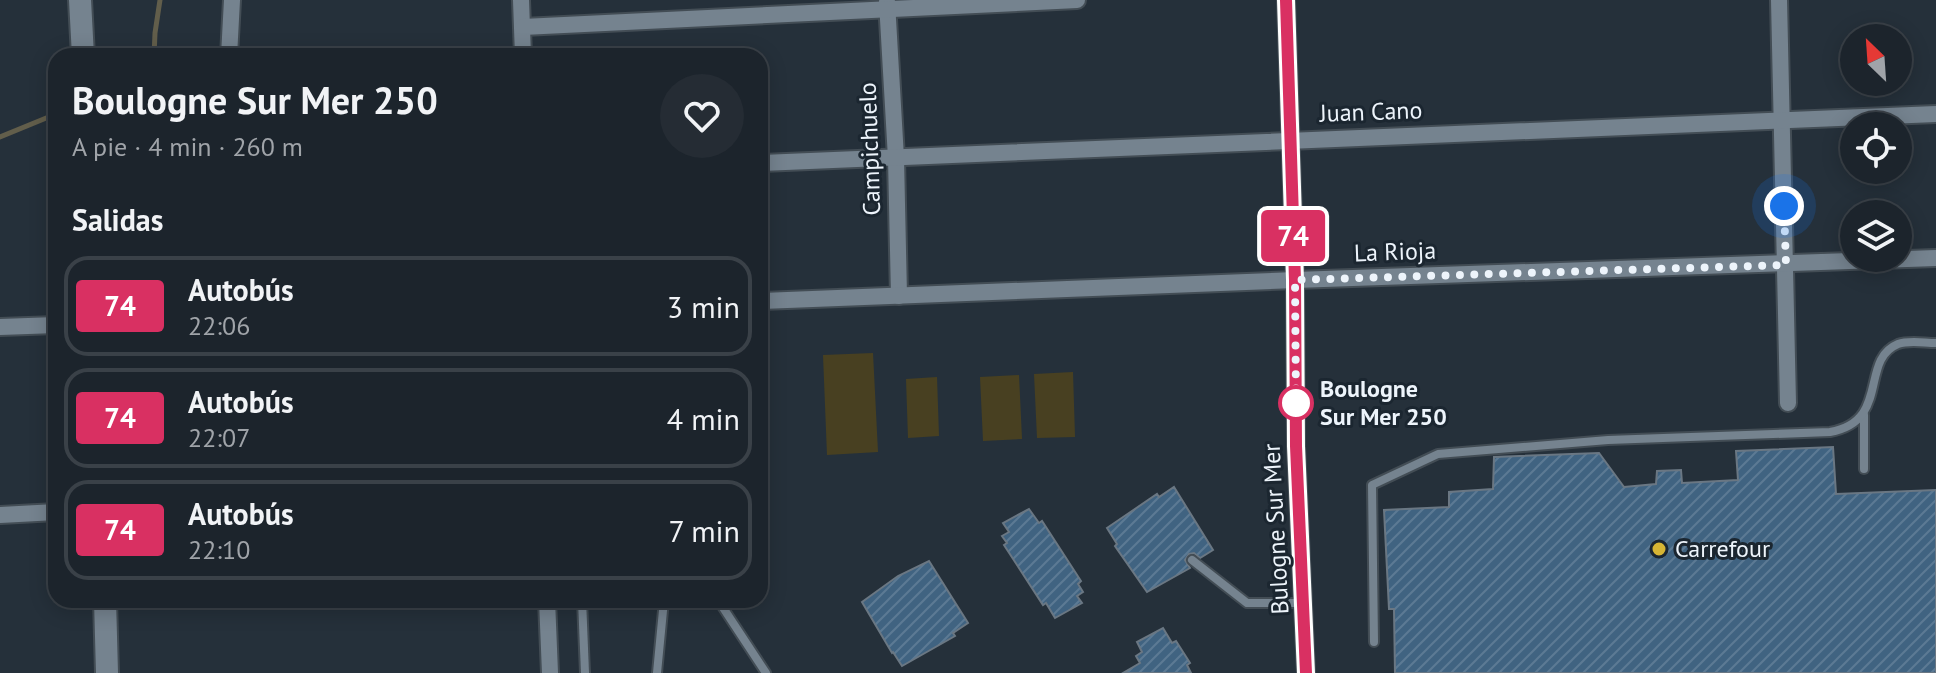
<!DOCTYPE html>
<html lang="es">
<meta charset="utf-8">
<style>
:root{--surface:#1c242c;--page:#252c34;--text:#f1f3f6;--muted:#a0a4a9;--line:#3a4148}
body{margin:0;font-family:"PT Sans",sans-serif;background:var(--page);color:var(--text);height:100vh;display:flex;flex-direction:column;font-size:30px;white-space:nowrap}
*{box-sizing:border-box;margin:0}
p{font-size:26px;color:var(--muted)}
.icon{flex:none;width:44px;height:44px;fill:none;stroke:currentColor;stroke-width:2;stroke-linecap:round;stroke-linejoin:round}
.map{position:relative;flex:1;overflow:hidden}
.panel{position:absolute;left:48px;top:48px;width:720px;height:560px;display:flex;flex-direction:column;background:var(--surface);border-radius:24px;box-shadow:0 4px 20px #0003,0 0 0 2px var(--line)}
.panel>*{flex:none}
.badge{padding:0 16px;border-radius:6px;font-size:28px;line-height:52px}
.needle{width:52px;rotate:335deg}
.buttons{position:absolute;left:1840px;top:24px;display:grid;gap:16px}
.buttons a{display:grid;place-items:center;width:72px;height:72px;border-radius:50%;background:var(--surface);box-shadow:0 4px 20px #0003,0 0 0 2px var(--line);font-size:40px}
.you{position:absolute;width:40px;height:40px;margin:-20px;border:6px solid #fff;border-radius:50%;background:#1a73e8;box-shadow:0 0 0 12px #1a73e833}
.map>.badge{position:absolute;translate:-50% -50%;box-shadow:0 0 0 4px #fff}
h2{padding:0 24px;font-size:30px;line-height:72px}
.round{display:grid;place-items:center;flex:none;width:84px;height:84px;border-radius:42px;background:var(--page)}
.summary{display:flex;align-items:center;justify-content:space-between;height:136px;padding:0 24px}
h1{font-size:38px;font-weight:700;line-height:60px}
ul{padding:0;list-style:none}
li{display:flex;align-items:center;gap:24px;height:100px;margin:0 16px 12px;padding:0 8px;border:4px solid var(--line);border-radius:24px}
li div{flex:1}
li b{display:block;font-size:30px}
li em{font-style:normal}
li .badge{min-width:88px;font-weight:700;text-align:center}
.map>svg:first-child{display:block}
.pitch{fill:#484021}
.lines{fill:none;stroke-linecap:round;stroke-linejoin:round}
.stream{stroke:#625e4b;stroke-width:5}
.building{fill:url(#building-hatch);stroke:#6a7783;stroke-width:2}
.service-casing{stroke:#434d55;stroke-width:12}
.minor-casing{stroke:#434d55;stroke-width:20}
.secondary-casing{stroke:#434d55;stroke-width:26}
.service{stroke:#75838f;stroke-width:8}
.minor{stroke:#75838f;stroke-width:16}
.secondary{stroke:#75838f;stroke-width:22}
.line-casing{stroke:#fff;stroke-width:18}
.line{stroke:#d93062;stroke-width:12}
.walk{stroke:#edf4fb;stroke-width:8;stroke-dasharray:0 14.4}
.stop-dot{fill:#fff;stroke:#d93062;stroke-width:4}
.poi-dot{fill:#d6b534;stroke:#1b2630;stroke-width:3}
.labels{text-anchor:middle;stroke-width:6;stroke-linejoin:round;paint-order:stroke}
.street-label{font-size:24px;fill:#edf4fb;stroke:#1b2630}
.stop-label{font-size:24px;font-weight:bold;fill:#edf4fb;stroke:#1b2630;text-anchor:start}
.poi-label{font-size:24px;fill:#edf4fb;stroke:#1b2630;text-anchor:start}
</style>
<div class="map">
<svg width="1936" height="673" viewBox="0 0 1936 673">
<defs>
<pattern id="building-hatch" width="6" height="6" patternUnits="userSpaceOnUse" patternTransform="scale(2)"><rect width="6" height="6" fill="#406381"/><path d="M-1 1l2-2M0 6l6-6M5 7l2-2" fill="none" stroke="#5c7a94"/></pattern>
</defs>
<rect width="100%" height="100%" fill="#25303a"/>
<!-- pitch -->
<g class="pitch">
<path d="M873 353 878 452 827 455 823 355Z"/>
<path d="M1073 372 1075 437 1037 438 1034 374Z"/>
<path d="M1019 375 1022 439 983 441 980 377Z"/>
<path d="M937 377 939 436 908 438 906 379Z"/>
</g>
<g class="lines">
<!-- stream -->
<g class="stream">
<path d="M154 56 155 33 160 0"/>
<path d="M0 137 56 114"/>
</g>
</g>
<!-- building -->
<g class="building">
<path d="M1833 447 1836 494 1936 490V673H1395L1394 609H1389L1384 510 1449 507V492L1493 489 1494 457 1599 453 1624 487 1656 484 1657 471 1681 470 1682 483 1738 480 1736 451Z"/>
<path d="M1174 487 1213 550 1200 558 1194 553 1189 554 1185 560 1190 568 1147 592 1115 546 1117 544 1107 528 1157 494 1159 497Z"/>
<path d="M1029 509 1039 523 1042 521 1081 581 1078 584 1083 592 1077 596 1082 603 1055 618 1046 603 1043 605 1004 545 1007 543 1002 536 1009 532 1003 523Z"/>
<path d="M929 561 968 623 953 633 955 636 902 666 893 652 892 653 862 602 898 576Z"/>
<path d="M1163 628 1172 643 1176 641 1190 663 1187 665 1191 673H1123L1140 663 1136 656 1142 652 1137 642Z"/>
</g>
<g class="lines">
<!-- service casing -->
<g class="service-casing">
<g id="service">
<path d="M1864 415V469"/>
<path d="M1192 560 1247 603H1303"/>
<path d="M582 600 585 673"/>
<path d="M718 600 766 673"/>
<path d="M1374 642 1372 485 1438 454 1608 440 1830 432C1891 421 1859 360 1898 344 1909 340 1924 343 1936 343"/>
<path d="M657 673 664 600"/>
</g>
</g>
<!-- minor casing -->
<g class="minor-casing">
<g id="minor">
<path d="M521 0 523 56"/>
<path d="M1286 0 1295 280 1296 446 1306 673"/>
<path d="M1779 0 1788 403"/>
<path d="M887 2 896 158 899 296"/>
<path d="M523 27 1077 0"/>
<path d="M229 56 232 0"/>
<path d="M760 163 1936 114"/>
<path d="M760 301 1295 280 1936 258"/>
<path d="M0 327 56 325"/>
<path d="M0 515 56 512"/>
<path d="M547 600 550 673"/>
</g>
</g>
<!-- secondary casing -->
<g class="secondary-casing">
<g id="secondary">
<path d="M80 0 83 56"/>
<path d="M105 600 107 673"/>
</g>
</g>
<!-- service -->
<use href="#service" class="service"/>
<!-- minor -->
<use href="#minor" class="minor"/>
<!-- secondary -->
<use href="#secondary" class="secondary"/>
</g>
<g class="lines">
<!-- line casing -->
<g class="line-casing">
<path id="line" d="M1286 0 1295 280 1296 446 1306 673"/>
</g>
<!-- line -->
<use href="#line" class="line"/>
<!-- walk -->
<path class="walk" d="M1296 403 1295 280 1786 265 1784 206"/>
</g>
<!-- markers -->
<circle class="stop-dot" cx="1296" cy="403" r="16"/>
<circle class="poi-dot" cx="1659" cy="549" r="8"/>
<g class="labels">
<!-- street labels -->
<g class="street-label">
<text transform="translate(1371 112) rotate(-2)" y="8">Juan Cano</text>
<text transform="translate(870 149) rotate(-92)" y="8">Campichuelo</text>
<text transform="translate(1395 252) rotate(-2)" y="8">La Rioja</text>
<text transform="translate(1276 529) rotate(-93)" y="8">Bulogne Sur Mer</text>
</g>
<!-- stop labels -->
<g class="stop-label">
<text x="1320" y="397">Boulogne<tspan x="1320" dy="28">Sur Mer 250</tspan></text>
</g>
<!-- poi labels -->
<g class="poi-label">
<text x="1675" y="557">Carrefour</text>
</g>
</g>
</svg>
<div class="buttons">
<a><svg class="needle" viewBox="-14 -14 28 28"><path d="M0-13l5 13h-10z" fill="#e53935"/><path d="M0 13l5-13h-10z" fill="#a0a4a9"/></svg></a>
<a><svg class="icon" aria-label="locate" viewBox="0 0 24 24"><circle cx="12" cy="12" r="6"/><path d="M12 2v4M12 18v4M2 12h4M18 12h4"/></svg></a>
<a><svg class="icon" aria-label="layers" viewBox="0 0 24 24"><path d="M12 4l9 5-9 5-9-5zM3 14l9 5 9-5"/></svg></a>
</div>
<div class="you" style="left:1784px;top:206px"></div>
<b class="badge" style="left:1293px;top:236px;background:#d93062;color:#fff">74</b>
<section class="panel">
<div class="summary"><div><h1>Boulogne Sur Mer 250</h1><p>A pie · 4 min · 260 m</p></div><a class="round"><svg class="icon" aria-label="heart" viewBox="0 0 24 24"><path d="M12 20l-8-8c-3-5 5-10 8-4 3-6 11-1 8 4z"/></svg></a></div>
<h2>Salidas</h2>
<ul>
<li><span class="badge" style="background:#d93062;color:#fff">74</span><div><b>Autobús</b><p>22:06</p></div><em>3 min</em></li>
<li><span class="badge" style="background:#d93062;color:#fff">74</span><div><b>Autobús</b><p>22:07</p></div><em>4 min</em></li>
<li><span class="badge" style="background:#d93062;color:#fff">74</span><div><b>Autobús</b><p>22:10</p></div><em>7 min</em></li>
</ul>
</section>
</div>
